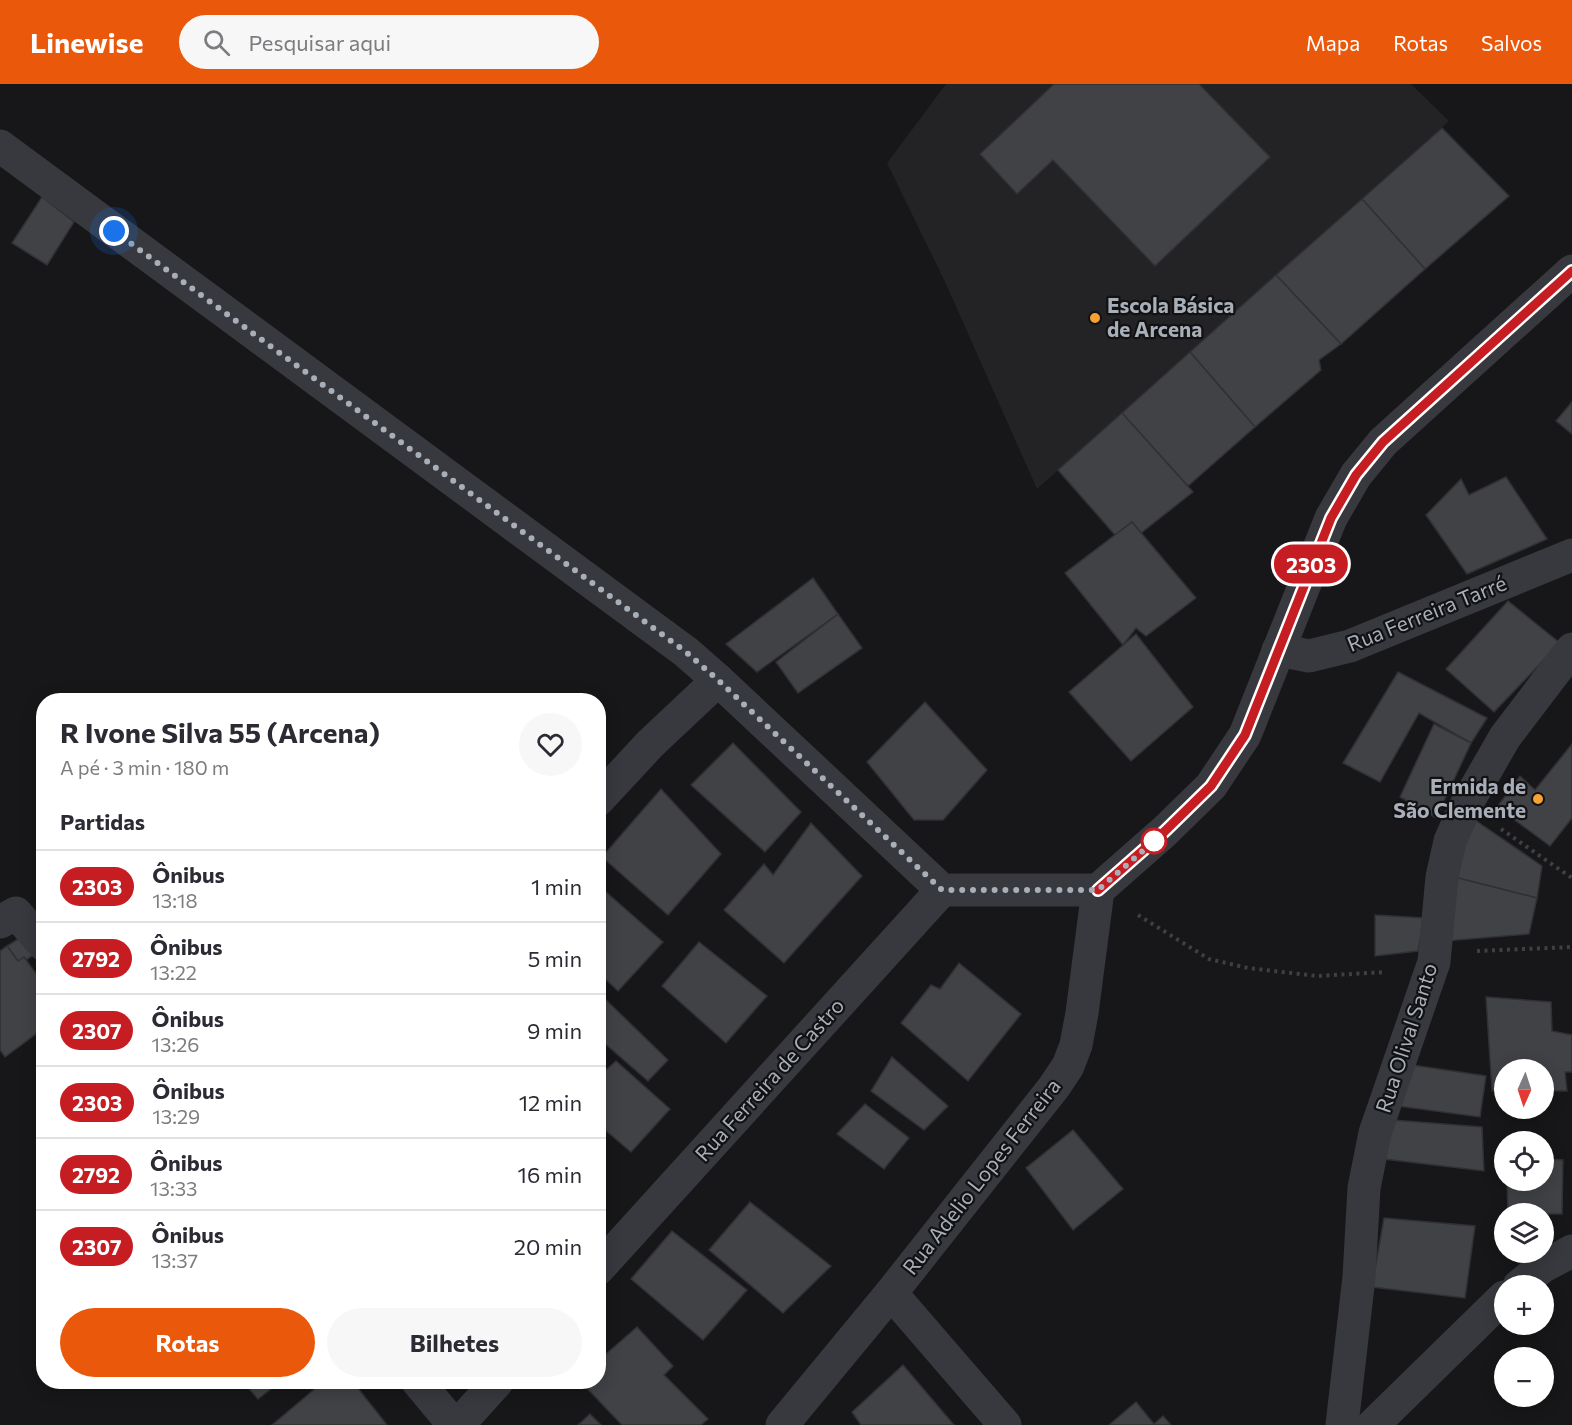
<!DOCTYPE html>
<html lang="pt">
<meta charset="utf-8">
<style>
:root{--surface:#fff;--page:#f7f7f7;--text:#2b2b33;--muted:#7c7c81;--line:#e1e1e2;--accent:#ea580c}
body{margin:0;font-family:Commissioner,sans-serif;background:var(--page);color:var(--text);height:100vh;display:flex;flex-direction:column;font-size:22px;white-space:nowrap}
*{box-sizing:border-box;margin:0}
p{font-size:20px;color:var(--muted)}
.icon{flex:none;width:33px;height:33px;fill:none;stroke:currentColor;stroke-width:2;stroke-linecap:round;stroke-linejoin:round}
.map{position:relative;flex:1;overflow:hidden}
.panel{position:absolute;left:36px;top:609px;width:570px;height:696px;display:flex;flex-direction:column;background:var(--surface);border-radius:24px;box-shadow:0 3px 15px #0003}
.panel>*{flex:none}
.badge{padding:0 12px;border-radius:20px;font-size:21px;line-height:39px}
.needle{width:39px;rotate:183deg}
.controls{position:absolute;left:1494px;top:975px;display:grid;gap:12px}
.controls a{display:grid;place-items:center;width:60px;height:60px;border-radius:50%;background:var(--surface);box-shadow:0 3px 15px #0003;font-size:30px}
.you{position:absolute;width:30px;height:30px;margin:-15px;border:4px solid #fff;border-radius:50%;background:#1a73e8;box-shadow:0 0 0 9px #1a73e833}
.map>.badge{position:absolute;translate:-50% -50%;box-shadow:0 0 0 3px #fff}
h2{padding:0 24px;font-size:22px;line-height:54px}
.round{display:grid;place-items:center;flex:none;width:63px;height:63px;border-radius:32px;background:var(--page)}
.overview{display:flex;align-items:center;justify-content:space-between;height:102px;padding:0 24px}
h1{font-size:28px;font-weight:700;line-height:45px}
.action{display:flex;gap:12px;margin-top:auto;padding:12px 24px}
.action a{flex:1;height:69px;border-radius:36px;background:var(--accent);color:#fff;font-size:24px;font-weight:700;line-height:69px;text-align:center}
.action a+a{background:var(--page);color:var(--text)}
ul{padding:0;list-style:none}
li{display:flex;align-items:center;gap:18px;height:72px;padding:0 24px;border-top:2px solid var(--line)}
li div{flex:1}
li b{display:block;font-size:22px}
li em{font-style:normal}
li .badge{min-width:66px;font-weight:700;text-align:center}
header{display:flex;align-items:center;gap:36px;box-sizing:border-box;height:84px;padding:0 30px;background:var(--accent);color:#fff}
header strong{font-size:28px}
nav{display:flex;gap:33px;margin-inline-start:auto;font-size:21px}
.search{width:420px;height:54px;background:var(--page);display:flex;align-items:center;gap:15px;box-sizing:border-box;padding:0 21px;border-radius:33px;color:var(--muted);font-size:22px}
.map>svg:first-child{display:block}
.built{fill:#232326}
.building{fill:#414246;stroke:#313135;stroke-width:1.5}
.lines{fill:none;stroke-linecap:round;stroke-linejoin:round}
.path{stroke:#3d4045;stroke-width:4;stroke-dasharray:3 4.5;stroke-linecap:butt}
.street{stroke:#37393e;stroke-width:33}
.line-casing{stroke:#fff;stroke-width:14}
.line{stroke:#c61d23;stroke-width:9}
.walk{stroke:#a8afb9;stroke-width:6;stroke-dasharray:0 10.8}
.poi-dot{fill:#f5a232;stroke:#121214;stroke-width:2}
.stop-dot{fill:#fff;stroke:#c61d23;stroke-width:3}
.labels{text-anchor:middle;stroke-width:4.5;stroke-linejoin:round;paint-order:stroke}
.poi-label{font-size:21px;font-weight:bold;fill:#a8afb9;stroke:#121214;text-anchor:start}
.street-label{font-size:21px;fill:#a8afb9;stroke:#121214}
</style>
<header>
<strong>Linewise</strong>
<div class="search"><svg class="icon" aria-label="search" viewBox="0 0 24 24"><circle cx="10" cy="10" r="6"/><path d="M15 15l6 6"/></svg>Pesquisar aqui</div>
<nav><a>Mapa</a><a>Rotas</a><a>Salvos</a></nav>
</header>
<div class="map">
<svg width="1572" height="1341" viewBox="0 0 1572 1341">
<rect width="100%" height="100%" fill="#171719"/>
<!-- built -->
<path class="built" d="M946 0H1411L1449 37 1037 405 946 200 887 79Z"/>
<!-- building -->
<g class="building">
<path d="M1054 0H1199L1270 73 1155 182 1053 76 1017 110 980 70Z"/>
<path d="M1442 44 1509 112 1425 185 1362 115Z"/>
<path d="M42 113 74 138 47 181 12 159Z"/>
<path d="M1362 115 1425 185 1341 260 1276 191Z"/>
<path d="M1276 191 1341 260 1319 276 1321 286 1255 343 1190 268Z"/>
<path d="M1190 268 1255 343 1188 402 1122 329Z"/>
<path d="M1572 318V350L1556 337Z"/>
<path d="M1122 329 1193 408 1141 449 1132 438 1115 451 1058 386Z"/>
<path d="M1506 393 1547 455 1467 490 1426 431 1461 395 1469 411Z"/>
<path d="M1132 438 1196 514 1146 552 1136 544 1123 561 1065 489Z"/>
<path d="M813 494 838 530 757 588 726 560Z"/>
<path d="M1508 517 1560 559 1494 628 1446 585Z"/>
<path d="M838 530 862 564 798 609 776 578Z"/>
<path d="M1136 550 1193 623 1131 677 1069 608Z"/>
<path d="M1398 588 1487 634 1471 659 1419 629 1380 698 1343 679Z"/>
<path d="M925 618 987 686 943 736H914L867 678Z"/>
<path d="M1434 640 1471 659 1436 734 1400 713Z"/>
<path d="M733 659 801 728 765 768 691 701Z"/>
<path d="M1572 660V734L1550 762 1497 723 1520 692 1535 706Z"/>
<path d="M661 705 721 770 668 831 602 773Z"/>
<path d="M1472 734 1542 782 1537 814 1454 793Z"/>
<path d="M811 739 862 792 784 879 724 826 764 780 773 791Z"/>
<path d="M1454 793 1537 814 1529 850 1445 857Z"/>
<path d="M598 801 663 858 618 907 598 888Z"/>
<path d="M1375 831 1424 834 1418 867 1375 872Z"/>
<path d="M28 849 39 867 26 876 24 873 18 877 7 862Z"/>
<path d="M699 858 767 912 726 959 662 902Z"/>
<path d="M7 862 18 877 24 873 44 900V944L5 973 0 966V867Z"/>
<path d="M959 879 1021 930 968 997 901 939 931 901 940 905Z"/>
<path d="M603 913 668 976 648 997 603 958 598 962V917Z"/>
<path d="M1486 913 1551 918 1552 947 1572 951V988H1565L1567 1007H1544V986H1504V1007H1492Z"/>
<path d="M892 973 948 1022 924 1046 871 1007Z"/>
<path d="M616 977 670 1025 631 1068 598 1040V993Z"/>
<path d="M1412 981 1486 992 1480 1033 1397 1022Z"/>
<path d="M865 1020 909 1054 884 1085 837 1050Z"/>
<path d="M1393 1036 1482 1043 1484 1087 1384 1075Z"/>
<path d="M1073 1046 1123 1105 1073 1146 1026 1084Z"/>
<path d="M1544 1075 1563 1076 1562 1130H1508L1507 1096H1544Z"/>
<path d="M750 1118 831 1182 783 1229 709 1166Z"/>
<path d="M1384 1134 1475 1142 1465 1214 1372 1203Z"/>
<path d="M672 1147 747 1206 703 1256 631 1195Z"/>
<path d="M637 1243 673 1282 664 1291 708 1335 701 1341H622L581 1298H598V1277Z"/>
<path d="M903 1281 954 1341H861L852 1328Z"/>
<path d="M243 1298H280L258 1315Z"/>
<path d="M323 1298H353L387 1341H272Z"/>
<path d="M1136 1318 1154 1340 1163 1332 1171 1341H1109Z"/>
<path d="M590 1330 601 1341H578Z"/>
</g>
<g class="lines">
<!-- path -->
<g class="path">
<path d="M1501 745 1572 794"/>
<path d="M1138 831 1209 875 1248 884 1317 892 1386 888"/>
<path d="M1477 867 1572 863"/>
</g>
<!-- street -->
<g class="street">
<path d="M0 62 686 568 718 596 942 806H1098"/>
<path d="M1278 566 1309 572 1350 562 1572 471"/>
<path d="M598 716 650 660 718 596"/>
<path d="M1098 806 1165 747 1211 702 1245 651 1331 434 1356 391 1383 358 1572 187"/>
<path d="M0 838 16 829 44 861"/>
<path d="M598 1185 942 806"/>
<path d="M1519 1202 1542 1183 1572 1167"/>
<path d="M891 1209 1005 1341"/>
<path d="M418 1298 454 1341"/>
<path d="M458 1341 497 1298"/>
<path d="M782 1341 891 1209 1054 1003 1068 982 1076 961 1082 929 1098 806"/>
<path d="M1342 1341 1359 1193 1364 1104 1375 1049 1434 878 1442 793 1450 757 1466 721 1505 653 1572 565"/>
<path d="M1373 1341 1504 1213"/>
</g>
</g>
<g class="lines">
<!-- line casing -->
<g class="line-casing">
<path id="line" d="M1098 806 1165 747 1211 702 1245 651 1331 434 1356 391 1383 358 1572 187"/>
</g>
<!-- line -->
<use href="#line" class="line"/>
<!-- walk -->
<path class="walk" d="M114 147 686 568 718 596 942 806H1098L1154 757"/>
</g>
<!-- markers -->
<g class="poi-dot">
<circle cx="1095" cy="234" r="6"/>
<circle cx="1538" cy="715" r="6"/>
</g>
<circle class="stop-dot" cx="1154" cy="757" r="12"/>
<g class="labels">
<!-- poi labels -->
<g class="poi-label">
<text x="1107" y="229">Escola Básica<tspan x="1107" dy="24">de Arcena</tspan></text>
<text x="1526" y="710" text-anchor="end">Ermida de<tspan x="1526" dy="24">São Clemente</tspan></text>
</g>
<!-- street labels -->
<g class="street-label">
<text transform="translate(1427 530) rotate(-22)" y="7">Rua Ferreira Tarré</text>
<text transform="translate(1407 954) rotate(-72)" y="7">Rua Olival Santo</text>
<text transform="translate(770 996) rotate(-48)" y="7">Rua Ferreira de Castro</text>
<text transform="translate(982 1093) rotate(-52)" y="7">Rua Adelio Lopes Ferreira</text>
</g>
</g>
</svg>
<div class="controls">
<a><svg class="needle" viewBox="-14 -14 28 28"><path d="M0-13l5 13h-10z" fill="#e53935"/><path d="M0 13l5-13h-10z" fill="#7c7c81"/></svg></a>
<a><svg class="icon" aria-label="locate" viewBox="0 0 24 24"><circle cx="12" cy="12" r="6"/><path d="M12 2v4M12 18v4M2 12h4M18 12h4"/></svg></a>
<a><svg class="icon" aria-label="layers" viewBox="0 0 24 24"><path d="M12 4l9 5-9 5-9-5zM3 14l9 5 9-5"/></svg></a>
<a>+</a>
<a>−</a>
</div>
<div class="you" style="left:114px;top:147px"></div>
<b class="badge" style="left:1311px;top:480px;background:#c61d23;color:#fff">2303</b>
<section class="panel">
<div class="overview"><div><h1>R Ivone Silva 55 (Arcena)</h1><p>A pé · 3 min · 180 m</p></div><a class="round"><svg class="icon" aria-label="heart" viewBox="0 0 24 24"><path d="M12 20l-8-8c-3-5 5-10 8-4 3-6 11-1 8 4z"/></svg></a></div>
<h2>Partidas</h2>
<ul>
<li><span class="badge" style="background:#c61d23;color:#fff">2303</span><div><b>Ônibus</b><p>13:18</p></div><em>1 min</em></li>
<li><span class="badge" style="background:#c61d23;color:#fff">2792</span><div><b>Ônibus</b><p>13:22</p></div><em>5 min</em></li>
<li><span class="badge" style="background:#c61d23;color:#fff">2307</span><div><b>Ônibus</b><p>13:26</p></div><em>9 min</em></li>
<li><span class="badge" style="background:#c61d23;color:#fff">2303</span><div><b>Ônibus</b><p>13:29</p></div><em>12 min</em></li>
<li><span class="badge" style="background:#c61d23;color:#fff">2792</span><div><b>Ônibus</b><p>13:33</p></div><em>16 min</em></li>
<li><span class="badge" style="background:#c61d23;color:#fff">2307</span><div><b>Ônibus</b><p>13:37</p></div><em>20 min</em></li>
</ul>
<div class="action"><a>Rotas</a><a>Bilhetes</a></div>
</section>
</div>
